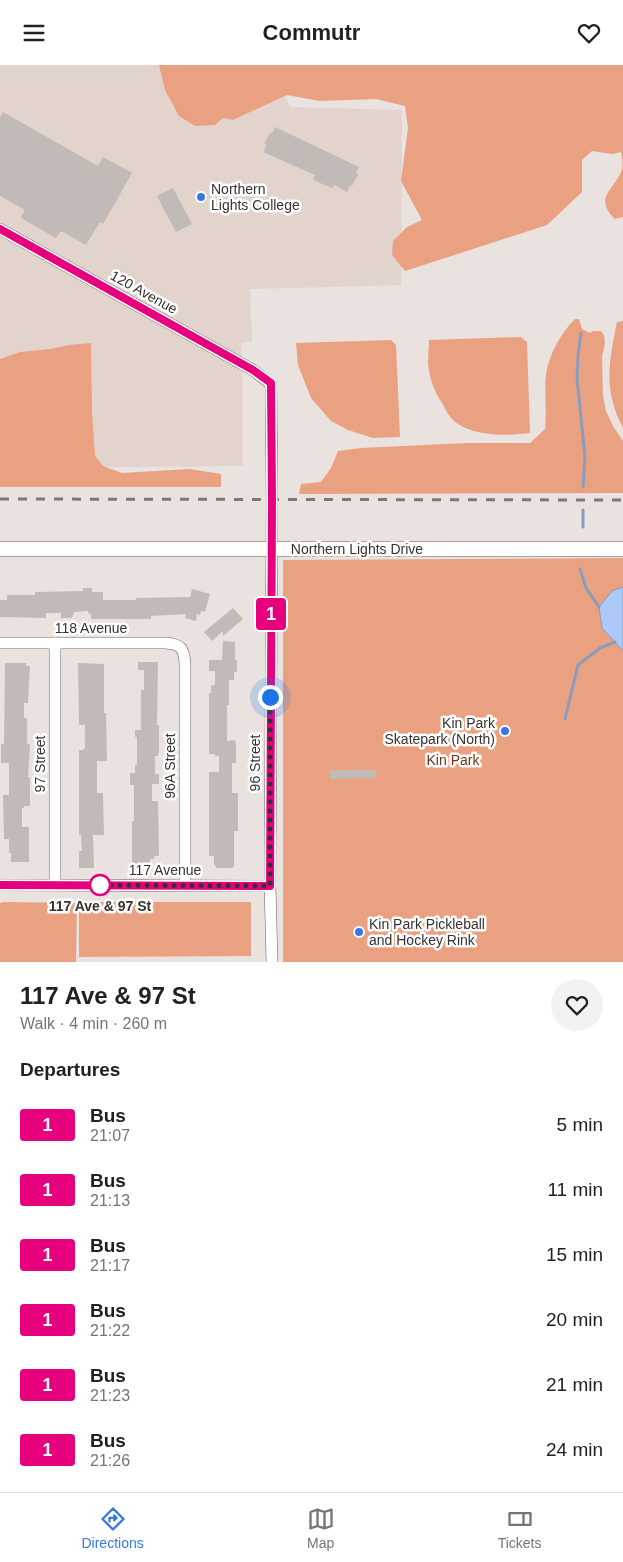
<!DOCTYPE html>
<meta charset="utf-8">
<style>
:root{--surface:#fff;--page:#f2f2f2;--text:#202124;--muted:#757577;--line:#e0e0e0;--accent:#3877e6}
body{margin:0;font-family:Arial,sans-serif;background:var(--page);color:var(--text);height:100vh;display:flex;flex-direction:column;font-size:19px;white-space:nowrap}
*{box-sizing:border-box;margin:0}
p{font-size:16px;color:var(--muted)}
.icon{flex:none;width:28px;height:28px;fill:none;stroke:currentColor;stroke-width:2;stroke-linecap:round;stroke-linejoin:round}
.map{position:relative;height:897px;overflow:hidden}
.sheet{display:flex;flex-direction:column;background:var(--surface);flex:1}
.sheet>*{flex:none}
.badge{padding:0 10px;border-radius:4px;font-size:18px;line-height:32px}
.you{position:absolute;width:25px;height:25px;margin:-12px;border:4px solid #fff;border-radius:50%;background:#1a73e8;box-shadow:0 0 0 8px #1a73e833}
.map>.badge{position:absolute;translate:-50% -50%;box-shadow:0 0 0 2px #fff}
h2{padding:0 20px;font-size:19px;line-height:45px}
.round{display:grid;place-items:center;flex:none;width:52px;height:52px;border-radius:26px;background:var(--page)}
.headline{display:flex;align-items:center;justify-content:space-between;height:85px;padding:0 20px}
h1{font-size:24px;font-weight:700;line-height:38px}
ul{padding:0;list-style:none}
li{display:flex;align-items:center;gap:15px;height:65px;padding:0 20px}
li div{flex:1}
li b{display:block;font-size:19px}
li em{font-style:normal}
li .badge{min-width:55px;font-weight:700;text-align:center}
header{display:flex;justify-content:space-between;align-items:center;height:65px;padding:0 20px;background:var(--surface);font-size:22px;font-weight:700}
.tabs{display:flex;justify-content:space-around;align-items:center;height:70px;border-top:1px solid var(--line);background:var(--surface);font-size:14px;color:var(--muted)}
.tabs a{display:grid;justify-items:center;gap:2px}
.tabs .current{color:var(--accent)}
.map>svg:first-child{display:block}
.built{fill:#e2d3cd}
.green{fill:#eaa182}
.water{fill:#adc9f8;stroke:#899cbc}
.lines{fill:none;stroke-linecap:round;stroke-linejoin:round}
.stream{stroke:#899cbc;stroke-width:3}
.building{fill:#c1bab7}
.minor-casing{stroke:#645e5b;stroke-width:12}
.major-casing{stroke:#645e5b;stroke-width:15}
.minor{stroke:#fff;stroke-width:11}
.major{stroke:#fff;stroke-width:14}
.rail{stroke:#7c7775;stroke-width:3;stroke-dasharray:9 9;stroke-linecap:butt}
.line-casing{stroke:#fff;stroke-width:11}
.line{stroke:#e6007e;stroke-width:8}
.walk{stroke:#353231;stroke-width:5;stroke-dasharray:0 9}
.poi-dot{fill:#3877e6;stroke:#fff;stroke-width:2}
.stop-dot{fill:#fff;stroke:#e6007e;stroke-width:2.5}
.labels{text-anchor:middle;stroke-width:5;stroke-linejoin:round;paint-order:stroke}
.poi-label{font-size:14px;fill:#353231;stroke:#fff;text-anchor:start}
.street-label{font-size:14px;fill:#353231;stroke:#fff}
.park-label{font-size:14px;fill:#6b3217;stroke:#fff}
.stop-label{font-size:14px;font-weight:bold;fill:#353231;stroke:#fff}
</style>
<header><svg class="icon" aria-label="menu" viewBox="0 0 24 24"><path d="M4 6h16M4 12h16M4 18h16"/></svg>Commutr<svg class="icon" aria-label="heart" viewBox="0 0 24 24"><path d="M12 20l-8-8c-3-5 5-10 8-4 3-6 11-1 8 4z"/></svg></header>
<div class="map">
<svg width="623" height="897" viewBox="0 0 623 897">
<rect width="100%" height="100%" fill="#e9e2df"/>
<!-- built -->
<path class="built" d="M0 0H269L290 42 402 45 401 220 250 224 252 276 241 278 243 319V401L0 403Z"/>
<!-- green -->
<g class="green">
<path d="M159 0H623V152L615 154C592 132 616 124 622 104 623 99 622 92 621 87L612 89 592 86 582 95V127L547 160 405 206 392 190 393 176 407 162 422 155 401 116 408 63 405 41 376 34 320 36 287 30 233 55 223 53 215 60 195 61 179 51 165 25Z"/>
<path d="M575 254H579L582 264 590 268 593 266H601L604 270 605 279 602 291 603 331 606 346 613 361 623 376V428L299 429 301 419 321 417 331 403 338 386 361 383 466 378H530L545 364C547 346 544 327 546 309 549 289 561 268 575 254Z"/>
<path d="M623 256V363C603 324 609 297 617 257Z"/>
<path d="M521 272 527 277 530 368C508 371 470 372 452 354 448 350 445 343 442 338 434 326 429 312 428 298 428 290 429 282 429 275Z"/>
<path d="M391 275 396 280 400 372 373 373 348 365 331 356 311 333 298 300 296 278Z"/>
<path d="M91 278 92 347 95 391 103 401 122 408 189 404 221 409V422H0V294L20 287 50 284 69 280Z"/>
<path d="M623 493V897H283V495Z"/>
<path d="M4 837 77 838 76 897H0V838Z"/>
<path d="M79 837H251V891L79 892Z"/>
</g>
<!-- water -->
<path class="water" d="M623 522V585L621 584 602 563 599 542 612 526Z"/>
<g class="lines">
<!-- stream -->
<g class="stream">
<path d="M581 268 578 291 577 313 585 392 583 422"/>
<path d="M583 462V445"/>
<path d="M580 504 586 523 599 542"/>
<path d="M565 654 578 600 600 583 615 577"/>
</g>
</g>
<!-- building -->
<g class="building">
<path d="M3 47 98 101 103 92 132 108 103 159 100 157 86 180 61 166 56 173 21 153 25 145 0 131V52Z"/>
<path d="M275 62 359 102 356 108 358 109 352 121 350 120 347 127 334 120 332 123 313 115 315 110 263 87 267 80 264 79 270 68 272 69Z"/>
<path d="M173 123 192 159 176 167 157 131Z"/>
<path d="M83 523H92V527H103V535H136V533L190 532 192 524 210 529 205 547 201 546 200 550 197 549 196 556 185 553 186 549 151 551V554H91V549H89L88 546 74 547 72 553H61V548H46V553L0 552V535H7V530H35V527L83 526Z"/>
<path d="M233 543 243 554 223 571V566L212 576 204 567Z"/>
<path d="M223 576 235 577V595H237V607H234V615H229V640H227V676L235 675 236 679V698H232V728H238V766H234V802L230 803H217L214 799V791H209V707H219V691H215V689H209V628H211V621L215 620V606H209V595H222Z"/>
<path d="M138 597H158L157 660H159V688H158V691H155V709H159V719H152V736H158L159 791H154V794H150V801H132V756H134V720H130V708H135V700H137V672H135V665H141V625H144V605H138Z"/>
<path d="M5 598H26V601H30L28 638H24V653H27V679H30L28 712H30V741H24V743H22V762H29V797H11V788H9V774H4L3 730H9V698H1V679H4Z"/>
<path d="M78 598 104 599V648H106L107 696H97V728H103L104 770H93L94 803H79V786H82L81 770H79V685H83L85 682V660H79Z"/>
<path d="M330 705H376V713L330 714Z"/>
</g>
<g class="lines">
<!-- minor casing -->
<g class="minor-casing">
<g id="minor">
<path d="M0 164 253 305 271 319 272 435 270 821 272 897"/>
<path d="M0 578H165C181 579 184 583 185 599V820"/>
<path d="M55 578V820"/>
<path d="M0 820 270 821"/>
</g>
</g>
<!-- major casing -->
<g class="major-casing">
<path id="major" d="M0 484H623"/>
</g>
<!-- minor -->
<use href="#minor" class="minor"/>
<!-- major -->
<use href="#major" class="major"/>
<!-- rail -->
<path class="rail" d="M0 434 623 435"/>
</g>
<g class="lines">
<!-- line casing -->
<g class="line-casing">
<path id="line" d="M0 164 253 305 271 318 272 435 270 821 0 820"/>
</g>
<!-- line -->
<use href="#line" class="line"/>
<!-- walk -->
<path class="walk" d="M100 820H92L270 821V632"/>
</g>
<!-- markers -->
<g class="poi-dot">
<circle cx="201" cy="132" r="5"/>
<circle cx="505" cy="666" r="5"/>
<circle cx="359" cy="867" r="5"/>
</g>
<circle class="stop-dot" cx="100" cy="820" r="10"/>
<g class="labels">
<!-- poi labels -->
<g class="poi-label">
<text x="211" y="129">Northern<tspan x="211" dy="16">Lights College</tspan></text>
<text x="495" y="663" text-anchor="end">Kin Park<tspan x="495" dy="16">Skatepark (North)</tspan></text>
<text x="369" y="864">Kin Park Pickleball<tspan x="369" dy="16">and Hockey Rink</tspan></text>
</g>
<!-- street labels -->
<g class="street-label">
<text transform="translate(144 227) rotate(29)" y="5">120 Avenue</text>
<text x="357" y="489">Northern Lights Drive</text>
<text x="91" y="568">118 Avenue</text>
<text transform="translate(255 698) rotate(-90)" y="5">96 Street</text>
<text transform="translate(40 699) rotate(-90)" y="5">97 Street</text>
<text transform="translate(170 701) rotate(-90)" y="5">96A Street</text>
<text x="165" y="810">117 Avenue</text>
</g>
<!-- park labels -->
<g class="park-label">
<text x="453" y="700">Kin Park</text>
</g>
<!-- stop labels -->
<g class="stop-label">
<text x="100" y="846">117 Ave &amp; 97 St</text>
</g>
</g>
</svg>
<div class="you" style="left:270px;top:632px"></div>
<b class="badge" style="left:271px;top:549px;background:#e6007e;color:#fff">1</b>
</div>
<section class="sheet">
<div class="headline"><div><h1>117 Ave &amp; 97 St</h1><p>Walk · 4 min · 260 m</p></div><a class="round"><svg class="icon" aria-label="heart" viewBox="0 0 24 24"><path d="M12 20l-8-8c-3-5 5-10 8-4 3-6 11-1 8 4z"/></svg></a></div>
<h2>Departures</h2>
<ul>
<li><span class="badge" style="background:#e6007e;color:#fff">1</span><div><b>Bus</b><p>21:07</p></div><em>5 min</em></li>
<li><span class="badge" style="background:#e6007e;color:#fff">1</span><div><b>Bus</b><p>21:13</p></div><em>11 min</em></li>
<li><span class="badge" style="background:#e6007e;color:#fff">1</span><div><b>Bus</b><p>21:17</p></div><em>15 min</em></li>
<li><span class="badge" style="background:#e6007e;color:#fff">1</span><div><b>Bus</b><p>21:22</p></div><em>20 min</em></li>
<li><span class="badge" style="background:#e6007e;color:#fff">1</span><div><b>Bus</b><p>21:23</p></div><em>21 min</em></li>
<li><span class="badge" style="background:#e6007e;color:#fff">1</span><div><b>Bus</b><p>21:26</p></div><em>24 min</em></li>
</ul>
</section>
<nav class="tabs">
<a class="current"><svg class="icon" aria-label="directions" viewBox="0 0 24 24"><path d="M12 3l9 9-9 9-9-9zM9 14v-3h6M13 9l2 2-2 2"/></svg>Directions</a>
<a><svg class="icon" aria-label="map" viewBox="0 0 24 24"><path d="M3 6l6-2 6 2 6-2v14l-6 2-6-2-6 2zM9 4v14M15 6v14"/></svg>Map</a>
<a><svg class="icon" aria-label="tickets" viewBox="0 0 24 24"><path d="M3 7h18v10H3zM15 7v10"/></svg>Tickets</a>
</nav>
